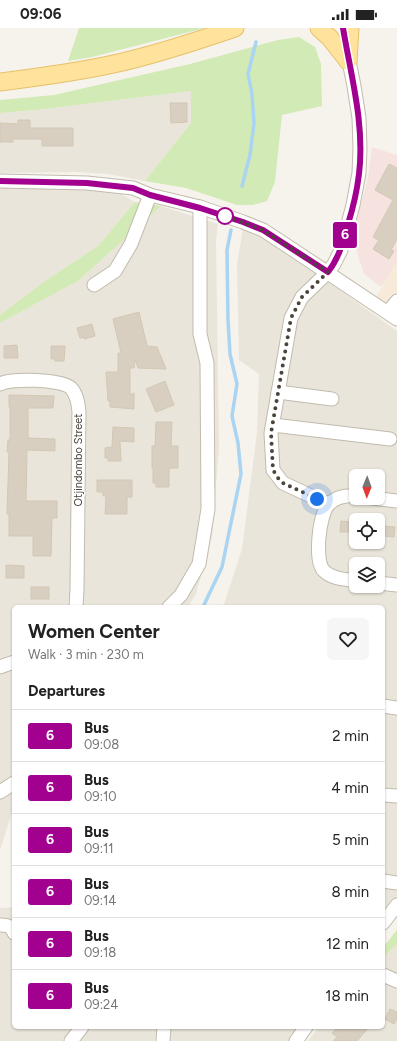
<!DOCTYPE html>
<meta charset="utf-8">
<style>
:root{--surface:#fff;--page:#f6f6f6;--text:#222;--muted:#767676;--line:#e0e0e0}
body{margin:0;font-family:Figtree,sans-serif;background:var(--page);color:var(--text);height:100vh;display:flex;flex-direction:column;font-size:15px;white-space:nowrap}
*{box-sizing:border-box;margin:0}
p{font-size:13px;color:var(--muted)}
.icon{flex:none;width:22px;height:22px;fill:none;stroke:currentColor;stroke-width:2;stroke-linecap:round;stroke-linejoin:round}
.map{position:relative;flex:1;overflow:hidden}
.panel{position:absolute;left:12px;top:577px;width:373px;height:424px;display:flex;flex-direction:column;background:var(--surface);border-radius:6px;box-shadow:0 1px 3px #0004}
.panel>*{flex:none}
.badge{padding:0 8px;border-radius:3px;font-size:14px;line-height:26px}
.needle{width:26px;rotate:181deg}
.controls{position:absolute;left:349px;top:441px;display:grid;gap:8px}
.controls a{display:grid;place-items:center;width:36px;height:36px;border-radius:6px;background:var(--surface);box-shadow:0 1px 3px #0004;font-size:20px}
.you{position:absolute;width:20px;height:20px;margin:-10px;border:3px solid #fff;border-radius:50%;background:#1a73e8;box-shadow:0 0 0 6px #1a73e833}
.map>.badge{position:absolute;translate:-50% -50%;box-shadow:0 0 0 2px #fff}
h2{padding:0 16px;font-size:15px;line-height:36px}
.round{display:grid;place-items:center;flex:none;width:42px;height:42px;border-radius:6px;background:var(--page)}
.head{display:flex;align-items:center;justify-content:space-between;height:68px;padding:0 16px}
h1{font-size:19px;font-weight:700;line-height:30px}
ul{padding:0;list-style:none}
li{display:flex;align-items:center;gap:12px;height:52px;padding:0 16px;border-top:1px solid var(--line)}
li div{flex:1}
li b{display:block;font-size:15px}
li em{font-style:normal}
li .badge{min-width:44px;font-weight:700;text-align:center}
.status{display:flex;justify-content:space-between;align-items:center;height:28px;padding:0 20px;background:var(--surface);direction:ltr}
.status svg{height:11px;fill:currentColor}
.map>svg:first-child{display:block}
.residential{fill:#eae5da;fill-rule:evenodd}
.commercial{fill:#f7ead8}
.medical{fill:#f6e3e0}
.green{fill:#d2eab5}
.lines{fill:none;stroke-linecap:round;stroke-linejoin:round}
.stream{stroke:#a9d4f2;stroke-width:3.5}
.building{fill:#d8cfc1;stroke:#d3c7b4}
.minor-casing{stroke:#c2bbae;stroke-width:15}
.major-casing{stroke:#e6c16a;stroke-width:19}
.minor{stroke:#fff;stroke-width:13}
.major{stroke:#ffe39c;stroke-width:17}
.line-casing{stroke:#fff;stroke-width:9}
.line{stroke:#a2008e;stroke-width:6}
.walk{stroke:#4b4439;stroke-width:4;stroke-dasharray:0 7.2}
.stop-dot{fill:#fff;stroke:#a2008e;stroke-width:2}
.labels{text-anchor:middle;stroke-width:3;stroke-linejoin:round;paint-order:stroke}
.street-label{font-size:11px;fill:#4b4439;stroke:#fff}
</style>
<div class="status"><b>09:06</b><svg viewBox="0 0 49 12"><path d="M0 12V9h3v3zM5 12V6h3v6zM10 12V3h3v9zM15 12V0h3v12zM26 1h20v11H26zM47 4h2v5h-2z"/></svg></div>
<div class="map">
<svg width="397" height="1013" viewBox="0 0 397 1013">
<rect width="100%" height="100%" fill="#f6f3ec"/>
<!-- residential -->
<g class="residential">
<path d="M191 63V95L145 153 108 146 76 144 0 145V85L36 82Z"/>
<path d="M0 160 78 161 121 166 135 174 98 218 45 253 0 287Z"/>
<path d="M161 178 218 196 216 212 219 419 212 508 196 566 188 579H14V778L0 822V295L78 253Z"/>
<path d="M243 201 275 216 397 303V874L383 893V579H223L242 521 257 405 259 346 239 332 237 236ZM356 448H378V470H356ZM356 492H378V514H356ZM356 536H378V558H356Z"/>
<path d="M14 879V999H306L296 1013H0V880Z"/>
<path d="M397 916V1013H308L319 999H383V930Z"/>
</g>
<!-- commercial -->
<path class="commercial" d="M397 234V291L373 274Z"/>
<!-- medical -->
<path class="medical" d="M372 119 397 127V234L381 259 364 246 352 209 368 150Z"/>
<!-- green -->
<g class="green">
<path d="M79 0H205L92 29 68 33Z"/>
<path d="M299 9 315 19 321 36 322 78 282 87 275 154 267 173 253 177H237L186 160 145 153 191 95V63L36 82 0 85V72L54 67 190 36 278 12Z"/>
<path d="M135 174 161 178 78 253 0 295V287L45 253 98 218Z"/>
<path d="M397 902V916L384 929V918Z"/>
</g>
<g class="lines">
<!-- stream -->
<g class="stream">
<path d="M242 158 250 127 254 95 252 66 248 46 256 14"/>
<path d="M203 579 222 539 241 446 238 415 232 388 237 356 230 326 228 292 227 222 231 202"/>
</g>
</g>
<!-- building -->
<g class="building">
<path d="M170 75H187V94L171 95Z"/>
<path d="M18 92H30V100H73V118H42V111H13V114H0V95L18 96Z"/>
<path d="M389 136 397 140V211L391 222 394 223 389 231 373 221 379 212 373 209 393 172 375 162Z"/>
<path d="M139 284 147 318 157 319 166 341 138 340 135 331 134 340H130V367L134 365V381L110 379V373H108L106 344H118V325H121L113 291Z"/>
<path d="M92 296 95 308 84 311V309L80 310 77 300Z"/>
<path d="M17 317 18 330H4V318Z"/>
<path d="M51 318H65L64 333H55V331H51Z"/>
<path d="M165 353 174 377 156 384 146 361Z"/>
<path d="M9 367 54 368 53 380H28V410L55 411V423L27 422 26 473H57V490H52L51 528H33V508H9V486H7L9 424H7L8 412H10V379H9Z"/>
<path d="M156 394H172L171 418H178V440H169V459H156V455H153V440H152V418H155Z"/>
<path d="M113 399 134 400V414L120 413 121 433H108V430H105V420L112 419Z"/>
<path d="M97 452H132V469H127V486H105L106 468H103V464H97Z"/>
<path d="M341 493 352 494 351 504H340Z"/>
<path d="M384 498 395 499 394 509 384 508Z"/>
<path d="M6 537 24 538V550H6Z"/>
<rect x="31" y="559" width="18" height="12"/>
<path d="M390 981 397 984V991L394 996 385 991Z"/>
<path d="M338 999H369L357 1013H333L337 1009 332 1005Z"/>
</g>
<g class="lines">
<!-- minor casing -->
<g class="minor-casing">
<g id="minor">
<path d="M0 153 87 155 133 160 150 167 200 179 243 194 263 202 292 221 397 291"/>
<path d="M94 257 115 243 131 216 150 167"/>
<path d="M388 284 397 273"/>
<path d="M0 356C11 350 61 351 71 360 77 367 78 375 79 384L77 561 76 579"/>
<path d="M278 364 332 371"/>
<path d="M273 397 390 411"/>
<path d="M356 468C346 467 335 469 328 477 319 488 314 533 324 543 332 551 345 551 356 553"/>
<path d="M372 470 397 473"/>
<path d="M328 476 283 455 273 442 271 405 291 290 302 269 328 244 334 236 341 222 353 177 359 145 360 120 359 90 354 58 347 23"/>
<path d="M378 555 397 557"/>
<path d="M169 579 181 567 199 536 208 481 207 335 200 306V179"/>
<path d="M0 639 14 634"/>
<path d="M383 678 397 680"/>
<path d="M0 764 14 755"/>
<path d="M383 767 397 768"/>
<path d="M383 853 397 855"/>
<path d="M383 895 397 877"/>
<path d="M0 897C8 897 11 898 14 905"/>
<path d="M383 947 397 953"/>
<path d="M71 1013 82 999"/>
<path d="M163 1013 164 999"/>
<path d="M296 1013 306 999"/>
</g>
</g>
<!-- major casing -->
<g class="major-casing">
<g id="major">
<path d="M319 0 330 10 348 33"/>
<path d="M348 33 350 0"/>
<path d="M0 54C40 49 79 44 118 35 158 26 197 13 235 0"/>
</g>
</g>
<!-- minor -->
<use href="#minor" class="minor"/>
<!-- major -->
<use href="#major" class="major"/>
</g>
<g class="lines">
<!-- line casing -->
<g class="line-casing">
<path id="line" d="M0 153 87 155 133 160 150 167 200 180 243 194 263 202 328 244C339 230 343 214 348 196 353 180 357 163 359 146 365 97 351 48 343 0"/>
</g>
<!-- line -->
<use href="#line" class="line"/>
<!-- walk -->
<path class="walk" d="M225 188 223 187 263 202 328 244 302 269 291 290 271 405 273 442 278 450 283 455 317 471"/>
</g>
<!-- markers -->
<circle class="stop-dot" cx="225" cy="188" r="8"/>
<g class="labels">
<!-- street labels -->
<g class="street-label">
<text transform="translate(78 432) rotate(-90)" y="4">Otjindombo Street</text>
</g>
</g>
</svg>
<div class="controls">
<a><svg class="needle" viewBox="-14 -14 28 28"><path d="M0-13l5 13h-10z" fill="#e53935"/><path d="M0 13l5-13h-10z" fill="#767676"/></svg></a>
<a><svg class="icon" aria-label="locate" viewBox="0 0 24 24"><circle cx="12" cy="12" r="6"/><path d="M12 2v4M12 18v4M2 12h4M18 12h4"/></svg></a>
<a><svg class="icon" aria-label="layers" viewBox="0 0 24 24"><path d="M12 4l9 5-9 5-9-5zM3 14l9 5 9-5"/></svg></a>
</div>
<div class="you" style="left:317px;top:471px"></div>
<b class="badge" style="left:345px;top:207px;background:#a2008e;color:#fff">6</b>
<section class="panel">
<div class="head"><div><h1>Women Center</h1><p>Walk · 3 min · 230 m</p></div><a class="round"><svg class="icon" aria-label="heart" viewBox="0 0 24 24"><path d="M12 20l-8-8c-3-5 5-10 8-4 3-6 11-1 8 4z"/></svg></a></div>
<h2>Departures</h2>
<ul>
<li><span class="badge" style="background:#a2008e;color:#fff">6</span><div><b>Bus</b><p>09:08</p></div><em>2 min</em></li>
<li><span class="badge" style="background:#a2008e;color:#fff">6</span><div><b>Bus</b><p>09:10</p></div><em>4 min</em></li>
<li><span class="badge" style="background:#a2008e;color:#fff">6</span><div><b>Bus</b><p>09:11</p></div><em>5 min</em></li>
<li><span class="badge" style="background:#a2008e;color:#fff">6</span><div><b>Bus</b><p>09:14</p></div><em>8 min</em></li>
<li><span class="badge" style="background:#a2008e;color:#fff">6</span><div><b>Bus</b><p>09:18</p></div><em>12 min</em></li>
<li><span class="badge" style="background:#a2008e;color:#fff">6</span><div><b>Bus</b><p>09:24</p></div><em>18 min</em></li>
</ul>
</section>
</div>
